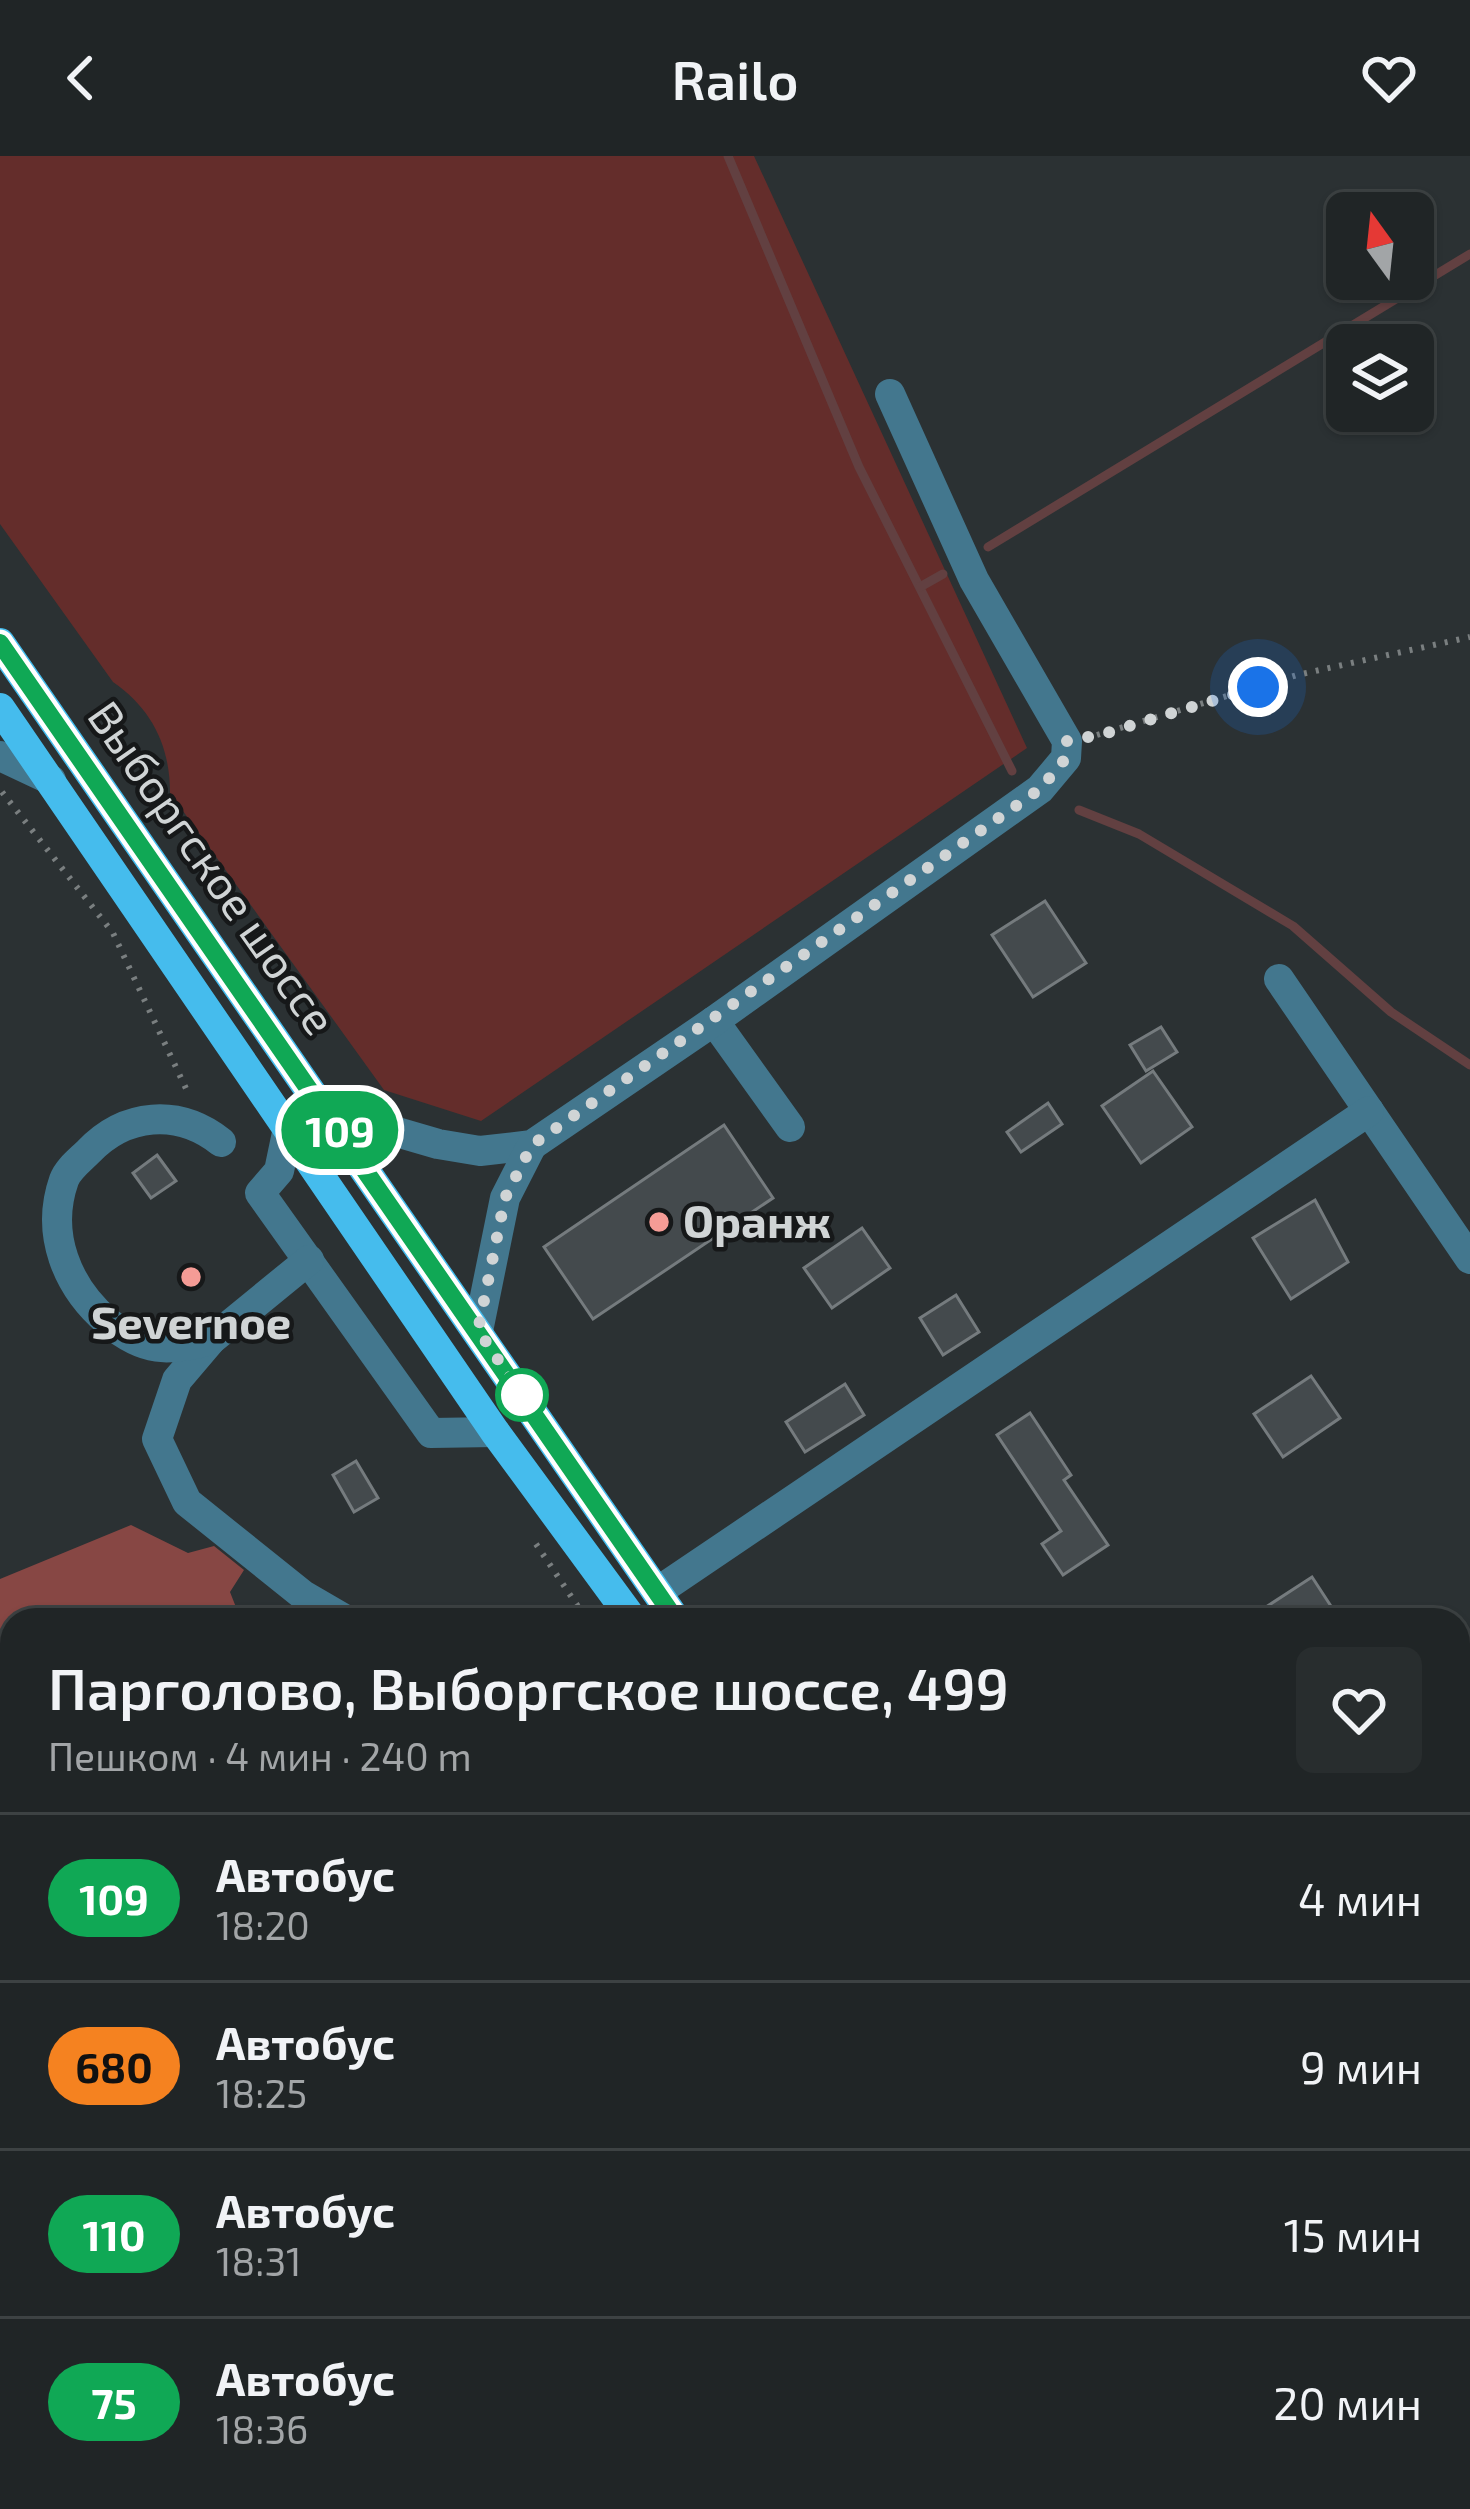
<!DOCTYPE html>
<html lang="ru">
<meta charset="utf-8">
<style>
:root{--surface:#202526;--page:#282d2e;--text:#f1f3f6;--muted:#a2a5a7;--line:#3d4243}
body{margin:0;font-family:"Exo 2",sans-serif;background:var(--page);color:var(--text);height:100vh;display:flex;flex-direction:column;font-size:45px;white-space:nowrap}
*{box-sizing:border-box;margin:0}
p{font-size:39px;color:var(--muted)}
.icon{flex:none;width:66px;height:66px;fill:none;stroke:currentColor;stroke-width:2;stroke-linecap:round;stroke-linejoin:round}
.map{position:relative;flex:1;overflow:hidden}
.details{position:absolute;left:0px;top:1452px;width:1470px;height:903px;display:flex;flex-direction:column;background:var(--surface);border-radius:36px 36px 0 0;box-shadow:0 3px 9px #0004,0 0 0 3px var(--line)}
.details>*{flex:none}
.badge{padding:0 24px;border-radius:39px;font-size:42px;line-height:78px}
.needle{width:78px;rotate:345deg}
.buttons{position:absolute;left:1326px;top:36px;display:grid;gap:24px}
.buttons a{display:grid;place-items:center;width:108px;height:108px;border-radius:18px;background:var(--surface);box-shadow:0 3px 9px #0004,0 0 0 3px var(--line);font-size:60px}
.you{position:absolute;width:60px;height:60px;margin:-30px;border:9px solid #fff;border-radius:50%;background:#1a73e8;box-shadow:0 0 0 18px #1a73e833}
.map>.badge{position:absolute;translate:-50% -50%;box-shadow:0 0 0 6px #fff}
.round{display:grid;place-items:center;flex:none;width:126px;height:126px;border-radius:18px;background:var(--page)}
.head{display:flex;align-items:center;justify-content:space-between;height:204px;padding:0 48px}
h1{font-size:57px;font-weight:600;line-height:90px}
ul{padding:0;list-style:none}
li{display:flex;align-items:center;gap:36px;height:168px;padding:0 48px;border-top:3px solid var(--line)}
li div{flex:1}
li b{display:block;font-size:45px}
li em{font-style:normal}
li .badge{min-width:132px;font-weight:700;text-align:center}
header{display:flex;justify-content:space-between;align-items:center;height:156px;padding:0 48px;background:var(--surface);font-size:54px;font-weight:600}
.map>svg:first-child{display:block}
.green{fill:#642d2b}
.forest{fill:#874744}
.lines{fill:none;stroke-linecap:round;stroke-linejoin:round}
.stream{stroke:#624041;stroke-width:9}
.building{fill:#444a4d;stroke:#757b7e;stroke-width:3}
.path{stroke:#7a7f80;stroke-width:6;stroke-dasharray:3 9;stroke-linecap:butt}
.minor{stroke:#43778e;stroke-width:30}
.major{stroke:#45bced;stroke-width:30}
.line-casing{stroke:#fff;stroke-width:27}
.line{stroke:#10a855;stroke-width:18}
.walk{stroke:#d0d4d5;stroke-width:12;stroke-dasharray:0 21.6}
.poi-dot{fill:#f59c96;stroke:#161819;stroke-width:4.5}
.stop-dot{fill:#fff;stroke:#10a855;stroke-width:6}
.labels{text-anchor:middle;stroke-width:9;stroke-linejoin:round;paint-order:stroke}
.street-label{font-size:45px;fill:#d0d4d5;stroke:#161819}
.poi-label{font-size:45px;font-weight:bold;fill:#d0d4d5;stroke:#161819;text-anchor:start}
</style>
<header><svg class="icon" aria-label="back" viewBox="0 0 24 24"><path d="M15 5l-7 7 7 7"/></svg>Railo<svg class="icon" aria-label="heart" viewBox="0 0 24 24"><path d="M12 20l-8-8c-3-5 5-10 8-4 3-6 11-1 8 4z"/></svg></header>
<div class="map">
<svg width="1470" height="2353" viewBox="0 0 1470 2353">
<rect width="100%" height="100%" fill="#2b3133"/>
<!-- green -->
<path class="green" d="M0 0H754L1027 592 481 965 384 934 170 637C170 590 152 553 113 526L0 368Z"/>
<!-- forest -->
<g class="forest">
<path d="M131 1369 188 1397 214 1390 244 1414 230 1436 241 1464H12V1486L0 1494V1423Z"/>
<path d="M0 1511 12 1548V1647L9 1652 0 1655Z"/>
<path d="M5 1698H12V1928L0 1914V1704Z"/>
<path d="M0 2261 12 2283V2343H406L410 2353H0Z"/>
</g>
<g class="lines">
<!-- stream -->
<g class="stream">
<path d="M728 0 859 311 1012 615"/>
<path d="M988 391 1470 98"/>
<path d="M920 431 943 418"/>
<path d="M1079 654 1139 678 1293 770 1391 856 1470 909"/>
</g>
</g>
<!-- building -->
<g class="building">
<path d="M1045 745 1086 807 1033 841 992 779Z"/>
<path d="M1161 871 1177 896 1146 915 1130 889Z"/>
<path d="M1153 915 1192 971 1141 1007 1102 950Z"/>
<path d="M1048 947 1062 968 1021 996 1007 976Z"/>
<path d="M724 969 773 1042 593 1163 544 1091Z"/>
<path d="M157 999 176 1025 151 1042 133 1017Z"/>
<path d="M1315 1044 1348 1106 1291 1143 1253 1082Z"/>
<path d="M862 1072 890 1112 832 1152 804 1112Z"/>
<path d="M956 1139 979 1176 943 1199 920 1162Z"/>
<path d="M1311 1220 1340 1262 1283 1301 1254 1258Z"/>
<path d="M845 1228 864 1259 805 1296 786 1266Z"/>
<path d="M1030 1257 1071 1319 1064 1324 1108 1389 1063 1419 1042 1388 1061 1375 997 1279Z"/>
<path d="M356 1305 378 1342 354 1356 333 1319Z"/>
<path d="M1312 1421 1340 1464H1246Z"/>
</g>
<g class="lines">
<!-- path -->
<g class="path">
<path d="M1097 579 1297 519 1470 481"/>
<path d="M2 636 113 777 189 939"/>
<path d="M536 1388 587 1464"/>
</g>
<!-- minor -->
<g class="minor">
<path d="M0 600 51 624"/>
<path d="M1279 823 1470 1103"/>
<path d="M714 865 790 971"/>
<path d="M328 956 438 988 480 995 532 989 714 865 1040 633 1066 602 1067 585 974 424 890 238"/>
<path d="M288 972 279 1015 260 1037 431 1277 495 1276"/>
<path d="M309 1104 211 1184 177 1224 157 1283 187 1346 303 1439 346 1464"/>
<path d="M478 1175 505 1042 532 989"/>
<path d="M211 1184C168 1196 144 1196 108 1166 67 1131 45 1078 64 1024 68 1013 80 1004 88 996 125 957 178 952 221 986"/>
<path d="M657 1436 1369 955"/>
<path d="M1458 1893 1470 1889"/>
<path d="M0 2001 12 2013"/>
<path d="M0 2120 12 2114"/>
<path d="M142 2343 150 2353"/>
</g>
<!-- major -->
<g class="major">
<path d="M0 487 676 1464"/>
<path d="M0 552 495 1276 633 1464"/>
<path d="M1260 2343 1267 2353"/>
<path d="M1302 2343 1309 2353"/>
</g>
</g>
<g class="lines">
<!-- line casing -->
<g class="line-casing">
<path id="line" d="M0 487 676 1464"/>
</g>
<!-- line -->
<use href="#line" class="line"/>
<!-- walk -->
<path class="walk" d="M522 1239 478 1174 505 1042 532 989 1040 633 1066 602 1067 585 1103 578 1258 531"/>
</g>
<!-- markers -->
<g class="poi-dot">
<circle cx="659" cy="1066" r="12"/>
<circle cx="191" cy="1121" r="12"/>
</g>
<circle class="stop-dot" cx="522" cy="1239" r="24"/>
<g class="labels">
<!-- street labels -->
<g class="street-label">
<text transform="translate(212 712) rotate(55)" y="16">Выборгское шоссе</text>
</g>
<!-- poi labels -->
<g class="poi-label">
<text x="683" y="1082">Оранж</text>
<text x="191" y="1183" text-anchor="middle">Severnoe</text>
</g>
</g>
</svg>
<div class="buttons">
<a><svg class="needle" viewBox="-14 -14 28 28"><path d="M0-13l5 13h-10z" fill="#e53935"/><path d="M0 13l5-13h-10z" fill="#a2a5a7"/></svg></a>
<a><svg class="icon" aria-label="layers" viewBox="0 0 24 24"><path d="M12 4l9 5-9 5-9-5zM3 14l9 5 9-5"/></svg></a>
</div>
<div class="you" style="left:1258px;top:531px"></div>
<b class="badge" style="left:340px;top:974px;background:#10a855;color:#fff">109</b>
<section class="details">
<div class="head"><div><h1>Парголово, Выборгское шоссе, 499</h1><p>Пешком · 4 мин · 240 m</p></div><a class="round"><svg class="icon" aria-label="heart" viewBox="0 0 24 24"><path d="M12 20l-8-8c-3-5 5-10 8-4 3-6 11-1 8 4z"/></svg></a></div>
<ul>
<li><span class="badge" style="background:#10a855;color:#fff">109</span><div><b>Автобус</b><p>18:20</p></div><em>4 мин</em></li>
<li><span class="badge" style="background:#f58220;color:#111">680</span><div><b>Автобус</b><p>18:25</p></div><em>9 мин</em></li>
<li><span class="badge" style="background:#10a855;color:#fff">110</span><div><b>Автобус</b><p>18:31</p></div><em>15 мин</em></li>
<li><span class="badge" style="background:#10a855;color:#fff">75</span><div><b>Автобус</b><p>18:36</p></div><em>20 мин</em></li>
</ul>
</section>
</div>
